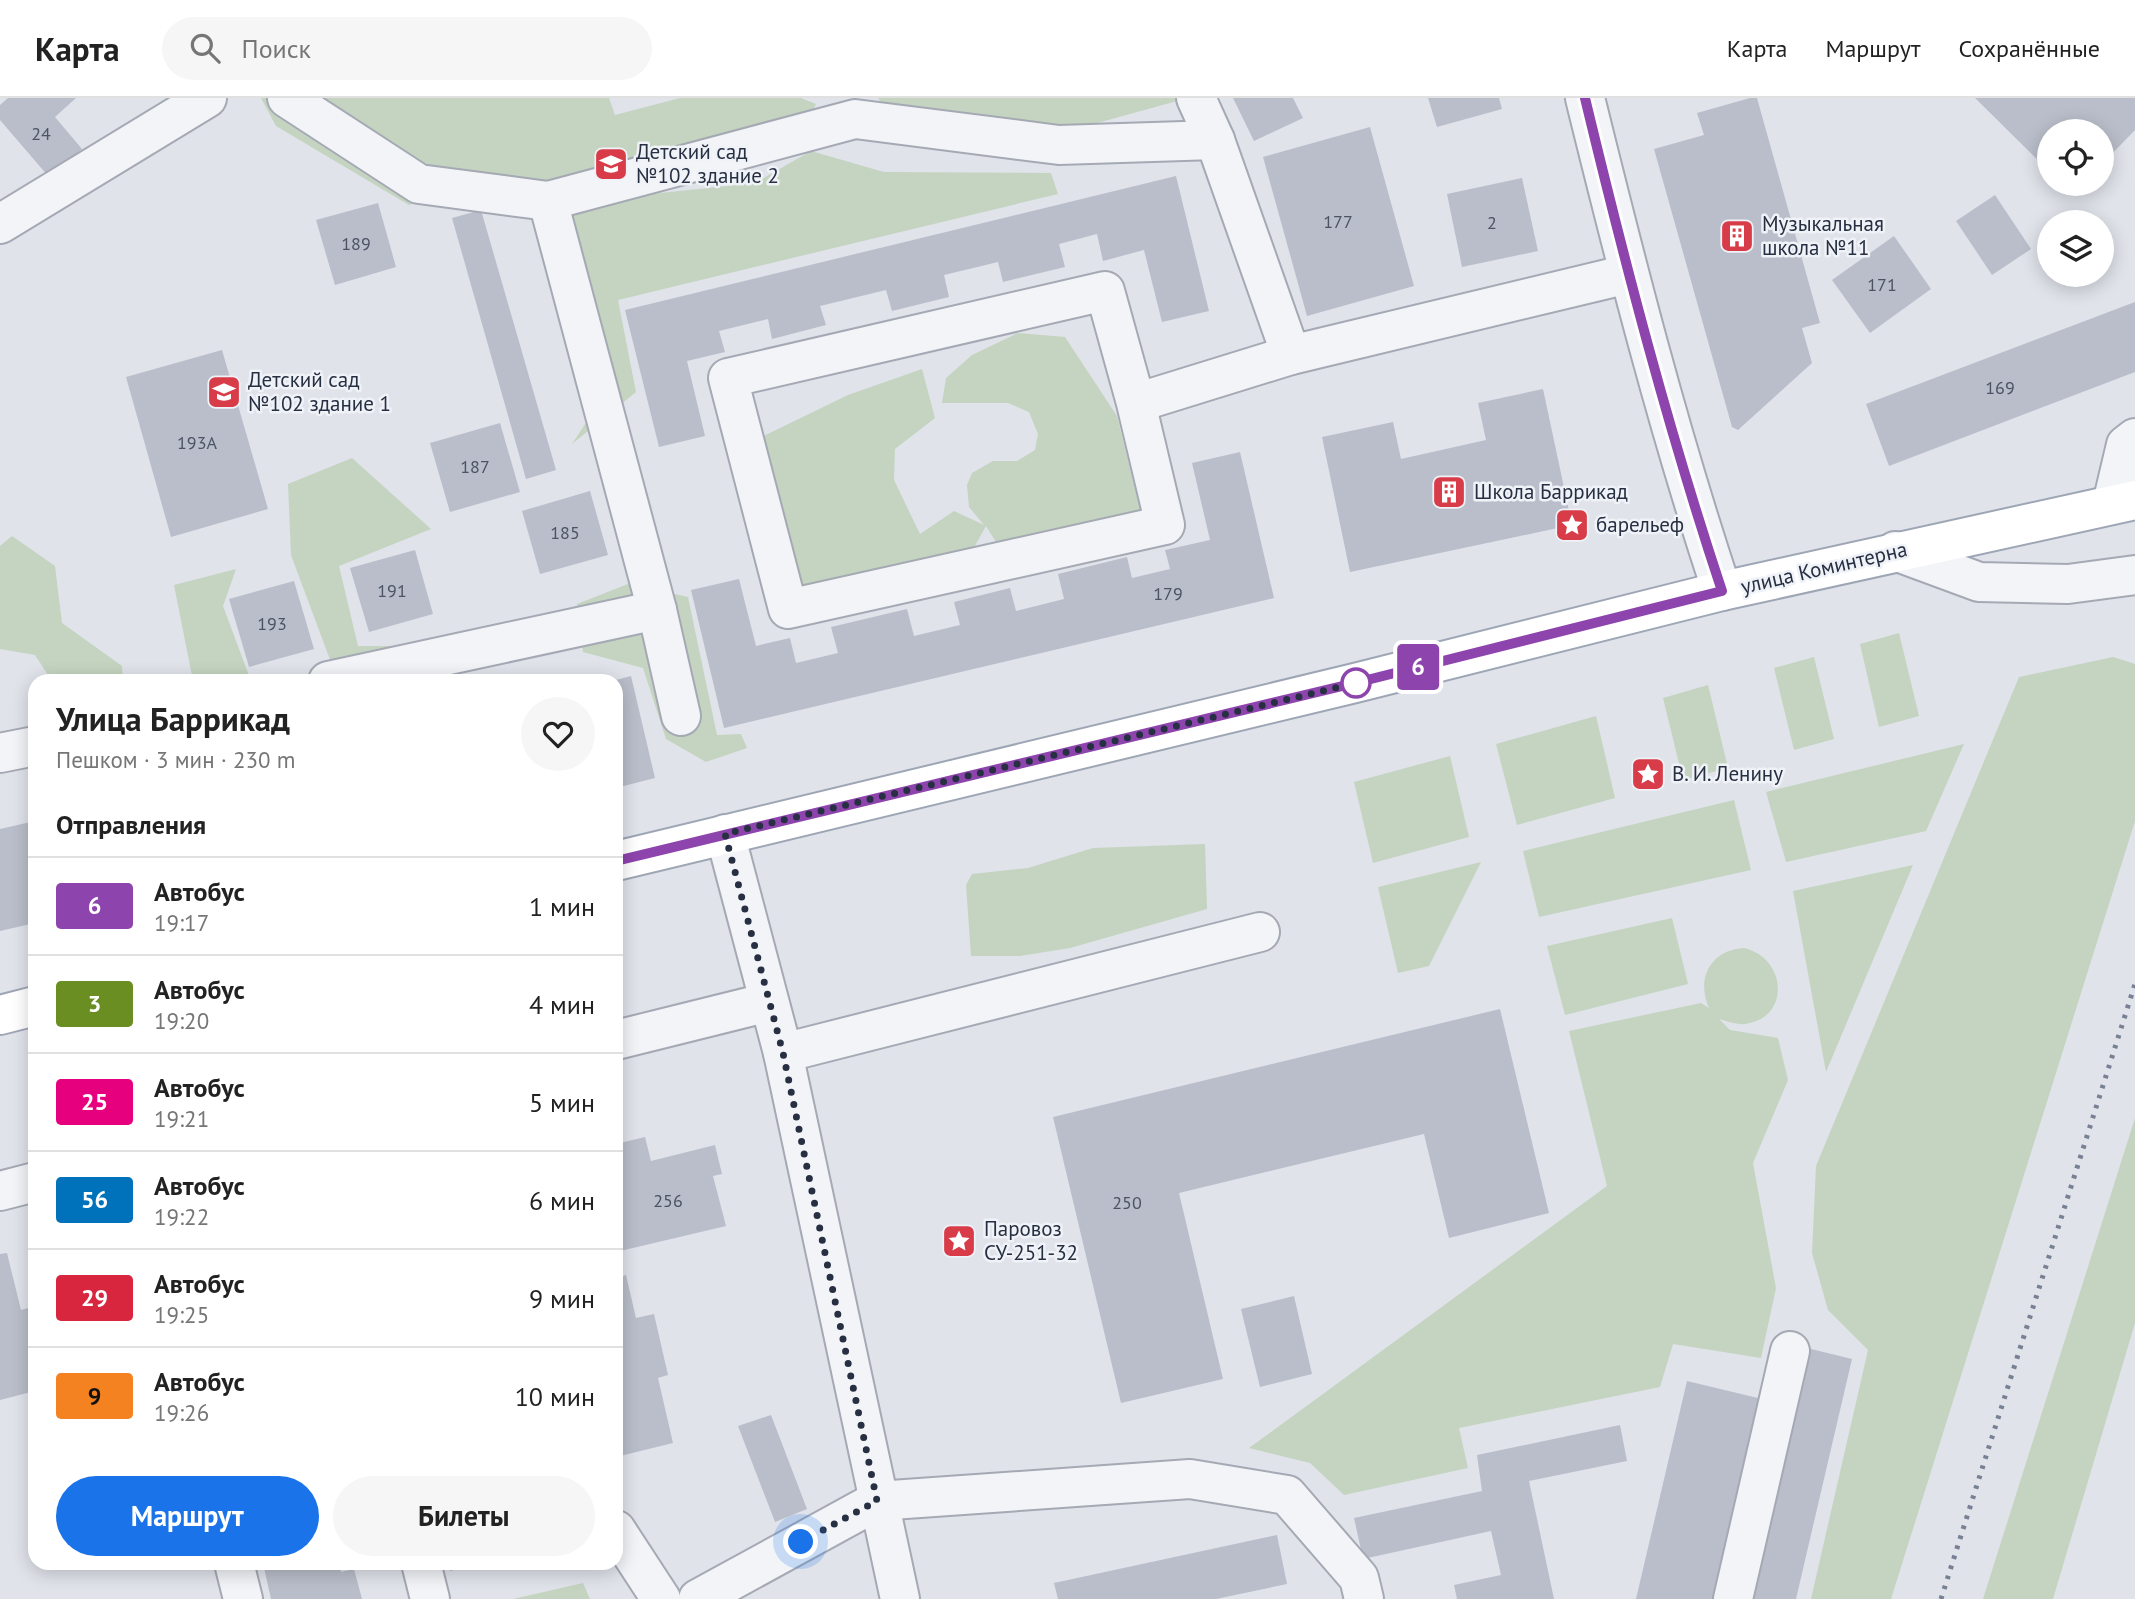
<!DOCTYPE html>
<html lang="ru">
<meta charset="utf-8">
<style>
:root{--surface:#fff;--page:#f6f6f6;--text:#222;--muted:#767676;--line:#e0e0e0;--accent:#1a73e8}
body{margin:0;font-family:"PT Sans",sans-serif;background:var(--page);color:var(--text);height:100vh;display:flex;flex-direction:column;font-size:26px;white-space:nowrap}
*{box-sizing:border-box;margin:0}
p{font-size:23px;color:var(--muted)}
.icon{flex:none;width:38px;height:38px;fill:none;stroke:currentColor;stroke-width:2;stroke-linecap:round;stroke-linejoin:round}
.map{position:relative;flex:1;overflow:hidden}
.sheet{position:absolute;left:28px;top:576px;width:595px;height:896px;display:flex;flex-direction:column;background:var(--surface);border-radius:21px;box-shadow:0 4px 18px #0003}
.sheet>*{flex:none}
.badge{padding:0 14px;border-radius:5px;font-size:24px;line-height:46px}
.buttons{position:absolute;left:2037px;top:21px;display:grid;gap:14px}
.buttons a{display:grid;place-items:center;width:77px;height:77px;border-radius:50%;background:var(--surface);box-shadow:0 4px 18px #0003;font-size:35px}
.you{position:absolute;width:35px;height:35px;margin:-18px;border:5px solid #fff;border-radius:50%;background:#1a73e8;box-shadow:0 0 0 10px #1a73e833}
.map>.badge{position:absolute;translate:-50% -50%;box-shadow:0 0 0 4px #fff}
h2{padding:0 28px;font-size:26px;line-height:63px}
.round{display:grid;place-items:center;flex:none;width:74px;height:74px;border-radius:37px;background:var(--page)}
.head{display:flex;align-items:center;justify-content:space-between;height:119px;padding:0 28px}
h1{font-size:33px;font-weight:700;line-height:52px}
.cta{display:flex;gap:14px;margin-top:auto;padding:14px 28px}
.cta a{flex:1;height:80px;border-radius:42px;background:var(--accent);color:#fff;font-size:28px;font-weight:700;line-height:80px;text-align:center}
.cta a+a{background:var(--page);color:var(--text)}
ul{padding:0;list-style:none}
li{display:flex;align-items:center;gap:21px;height:98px;padding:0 28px;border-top:2px solid var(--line)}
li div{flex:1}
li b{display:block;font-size:26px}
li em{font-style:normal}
li .badge{min-width:77px;font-weight:700;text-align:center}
header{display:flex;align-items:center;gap:42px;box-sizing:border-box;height:98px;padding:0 35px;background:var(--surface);border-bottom:2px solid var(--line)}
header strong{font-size:33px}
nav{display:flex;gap:38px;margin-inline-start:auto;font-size:24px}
.search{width:490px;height:63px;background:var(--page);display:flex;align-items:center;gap:18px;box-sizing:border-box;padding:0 24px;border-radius:38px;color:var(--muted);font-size:26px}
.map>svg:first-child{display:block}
.green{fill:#c4d4c0}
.building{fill:#b9beca}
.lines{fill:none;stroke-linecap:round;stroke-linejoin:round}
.minor-casing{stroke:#a5a9b4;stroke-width:42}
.major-casing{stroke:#9ea6b6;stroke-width:42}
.minor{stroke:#f3f4f8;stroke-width:38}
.major{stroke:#fff;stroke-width:38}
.rail{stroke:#788194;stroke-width:5;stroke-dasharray:3.5 7;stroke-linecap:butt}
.line-casing{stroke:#fff;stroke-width:16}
.line{stroke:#8e44ad;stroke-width:10}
.walk{stroke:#272f42;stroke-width:7;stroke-dasharray:0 12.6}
.stop-dot{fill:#fff;stroke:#8e44ad;stroke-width:3.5}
.labels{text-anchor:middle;stroke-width:5;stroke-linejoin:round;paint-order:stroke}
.number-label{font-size:18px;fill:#4c5364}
.poi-label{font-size:21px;fill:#272f42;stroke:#eff2f7;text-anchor:start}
.street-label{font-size:21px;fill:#272f42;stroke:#eff2f7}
</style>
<header>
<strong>Карта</strong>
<div class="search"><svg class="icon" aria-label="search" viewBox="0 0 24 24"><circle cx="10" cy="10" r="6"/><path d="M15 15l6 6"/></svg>Поиск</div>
<nav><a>Карта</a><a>Маршрут</a><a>Сохранённые</a></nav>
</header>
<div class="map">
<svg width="2135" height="1501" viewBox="0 0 2135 1501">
<rect width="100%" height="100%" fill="#e0e3ea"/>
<!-- green -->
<g class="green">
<path d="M261 0H609L615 17 680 0H801L816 6 809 21 538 90 478 84 409 107 276 28Z"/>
<path d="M878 0H1176L1177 3 1072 32 888 15Z"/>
<path d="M811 53 884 74 1051 75 1058 96 618 202 636 294 572 346 612 285 549 186 539 139 594 102 755 85Z"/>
<path d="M1018 235 1065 239 1117 318 1142 419 1001 452 986 428 971 455 782 516 741 349 848 297 922 271 935 320 895 351 894 382 920 436 954 413 984 427 969 409 967 387 972 375 993 363H1017L1035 352 1038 336 1029 314 1008 305H942L946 280 972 257Z"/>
<path d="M352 360 431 431 339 468 358 548H425L338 583 291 457 288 386Z"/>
<path d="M12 438 55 468 62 525 122 568 123 583H52L35 557 0 551V448Z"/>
<path d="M236 471 223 508 251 583H193L174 487Z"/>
<path d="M628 486 688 499 717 637 741 636 747 650 706 664 666 641 643 570 583 554 577 506Z"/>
<path d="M1899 535 1919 618 1879 629 1860 546Z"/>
<path d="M1814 559 1834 641 1794 652 1774 570Z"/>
<path d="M2113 559 2135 566V723L1891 1501H1811L1868 1252 1828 1212 1812 1155 1816 1068 2019 579Z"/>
<path d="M1708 587 1728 670 1683 682 1663 600Z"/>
<path d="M1596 618 1615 700 1517 727 1496 646Z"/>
<path d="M1964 646 1926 733 1786 764 1766 694Z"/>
<path d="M1450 658 1469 739 1373 765 1354 684Z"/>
<path d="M1734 702 1751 772 1539 819 1523 753Z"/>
<path d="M1205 746 1207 811 1070 850 1020 858H971L966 787 972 776 1028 770 1093 750Z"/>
<path d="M1481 764 1429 868 1398 875 1378 789Z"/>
<path d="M1913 767 1826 974 1793 793Z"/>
<path d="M1672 820 1688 886 1565 917 1547 848Z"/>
<path d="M1744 850C1787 860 1791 920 1745 926 1736 927 1727 923 1719 921L1730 932 1778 940 1788 982 1753 1065 1776 1190 1761 1260 1673 1246 1660 1289 1459 1330 1468 1370 1344 1397 1310 1365 1249 1350 1607 1088 1569 933 1701 905 1709 910C1696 881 1710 852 1744 850Z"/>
<path d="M2135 1020V1225L2053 1501H1983Z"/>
<path d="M583 1485 590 1501H513Z"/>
</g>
<!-- building -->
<g class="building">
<path d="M8 0H76L55 19 82 51 49 79 0 22V7Z"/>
<path d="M1233 0H1293L1303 20 1254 43Z"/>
<path d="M1428 0H1499L1502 11 1437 29Z"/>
<path d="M1750 0H1757L1820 225 1802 230 1812 265 1738 332 1732 329 1654 51 1704 37 1697 15Z"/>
<path d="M1975 0H2135V32L2102 66V33H2049V73Z"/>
<path d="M1370 29 1414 188 1307 218 1263 59Z"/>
<path d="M1176 78 1209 213 1162 224 1144 152 1103 163 1097 136 1059 146 1065 169 1003 184 998 164 944 177 949 199 892 213 886 192 820 208 826 227 772 241 768 221 719 233 725 254 687 263 705 338 659 349 625 212Z"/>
<path d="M1522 80 1538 153 1462 169 1447 96Z"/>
<path d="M1995 97 2031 151 1992 177 1956 123Z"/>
<path d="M378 105 396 169 335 187 316 122Z"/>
<path d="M481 112 556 372 526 381 452 120Z"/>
<path d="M1894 138 1931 191 1870 235 1832 182Z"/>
<path d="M2135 204V274L1889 368 1866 306Z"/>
<path d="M222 252 268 411 171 439 126 279Z"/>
<path d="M1543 291 1572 427 1350 474 1322 339 1393 324 1401 361 1486 342 1478 305Z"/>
<path d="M500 325 520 394 450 414 430 345Z"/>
<path d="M1240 354 1274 500 724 630 691 492 739 481 756 548 790 540 796 565 838 555 831 529 907 511 914 538 960 527 954 504 1010 490 1016 513 1064 501 1058 476 1127 459 1132 480 1170 471 1165 452 1210 442 1192 365Z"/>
<path d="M590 393 608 457 540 476 522 413Z"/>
<path d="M415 452 433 516 369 534 350 470Z"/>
<path d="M294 483 314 551 249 569 229 501Z"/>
<path d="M631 578 655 680 616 690V582Z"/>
<path d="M35 723V825L0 833V731Z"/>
<path d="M1500 911 1549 1115 1449 1140 1424 1036 1179 1095 1223 1281 1121 1305 1053 1019Z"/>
<path d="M645 1039 651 1063 715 1047 722 1076 713 1078 726 1128 616 1154V1046Z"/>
<path d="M7 1155 21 1212 35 1208V1293L0 1302V1156Z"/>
<path d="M626 1177 636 1220 654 1216 668 1277 658 1280 673 1345 616 1359V1180Z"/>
<path d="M1294 1198 1312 1276 1260 1289 1241 1211Z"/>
<path d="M1807 1250 1852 1261 1796 1501H1749Z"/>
<path d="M1687 1283 1762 1301 1715 1501H1636Z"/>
<path d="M771 1317 807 1411 775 1424 738 1328Z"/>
<path d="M1620 1327 1627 1363 1529 1383 1554 1501H1457L1454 1487 1501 1477 1491 1433 1363 1461 1354 1420 1482 1393 1477 1357Z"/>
<path d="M1277 1437 1287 1486 1216 1501H1058L1054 1485Z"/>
<path d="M263 1465H339L341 1474 354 1471 362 1501H271Z"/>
<path d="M449 1465H482V1466L450 1473Z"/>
</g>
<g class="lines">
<!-- minor casing -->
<g class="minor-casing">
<g id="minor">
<path d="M287 0 419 86 548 103 855 21 1059 47 1215 42"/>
<path d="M1196 0 1215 42 1291 257"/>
<path d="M1585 0C1626 166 1668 331 1722 493"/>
<path d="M548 103 657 512 681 618"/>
<path d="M0 126 207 0"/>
<path d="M1136 305 1165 427 788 511 728 280 1105 193 1136 305 1291 257 1628 176"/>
<path d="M2112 406 2126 347 2135 340"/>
<path d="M1895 453 1979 484 2068 486 2135 477"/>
<path d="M328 583 657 512"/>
<path d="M0 655 35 648"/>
<path d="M725 736 783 955 900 1501"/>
<path d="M616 942 769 904"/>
<path d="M783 955 1260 834"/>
<path d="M0 1093 35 1084"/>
<path d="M616 1432 661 1501"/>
<path d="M234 1465 243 1501"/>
<path d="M421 1465 430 1501"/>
<path d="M698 1501 877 1403 1190 1381 1287 1397 1359 1480 1364 1501"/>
<path d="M1733 1501 1790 1253"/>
</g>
</g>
<!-- major casing -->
<g class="major-casing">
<g id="major">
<path d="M616 763 1355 585 1722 493 2135 402"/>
<path d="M0 917 35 908"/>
</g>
</g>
<!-- minor -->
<use href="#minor" class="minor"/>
<!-- major -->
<use href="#major" class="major"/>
<!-- rail -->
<path class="rail" d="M1941 1501 2135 886"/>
</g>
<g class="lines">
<!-- line casing -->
<g class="line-casing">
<path id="line" d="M616 763 1355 585 1722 493C1668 331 1625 166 1585 0"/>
</g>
<!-- line -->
<use href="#line" class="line"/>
<!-- walk -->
<path class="walk" d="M801 1444 877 1403 783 955 725 736 1356 585"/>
</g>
<!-- icons -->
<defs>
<g id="school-square" transform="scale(1.75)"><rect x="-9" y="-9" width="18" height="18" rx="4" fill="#d73c48" stroke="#eff2f7"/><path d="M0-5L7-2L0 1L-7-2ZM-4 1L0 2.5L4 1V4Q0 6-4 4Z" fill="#fff"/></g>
<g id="building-square" transform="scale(1.75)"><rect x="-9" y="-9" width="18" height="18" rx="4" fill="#d73c48" stroke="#eff2f7"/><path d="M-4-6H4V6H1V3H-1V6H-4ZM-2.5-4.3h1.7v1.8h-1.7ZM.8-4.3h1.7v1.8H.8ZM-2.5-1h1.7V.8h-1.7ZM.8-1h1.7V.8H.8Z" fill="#fff"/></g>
<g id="sight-square" transform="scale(1.75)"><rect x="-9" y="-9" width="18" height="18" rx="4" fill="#d73c48" stroke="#eff2f7"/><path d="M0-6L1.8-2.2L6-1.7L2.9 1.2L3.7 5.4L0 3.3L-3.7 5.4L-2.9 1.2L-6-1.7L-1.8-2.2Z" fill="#fff"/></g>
</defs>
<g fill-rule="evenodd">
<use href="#school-square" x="611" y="66"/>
<use href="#building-square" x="1737" y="138"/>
<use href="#school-square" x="224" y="294"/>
<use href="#building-square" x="1449" y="394"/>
<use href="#sight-square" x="1572" y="427"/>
<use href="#sight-square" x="1648" y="676"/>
<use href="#sight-square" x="959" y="1143"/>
</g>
<!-- markers -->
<circle class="stop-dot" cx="1356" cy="585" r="14"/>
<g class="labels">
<!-- number labels -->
<g class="number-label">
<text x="41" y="42">24</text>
<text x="1338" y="130">177</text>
<text x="1492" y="131">2</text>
<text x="356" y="152">189</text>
<text x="1882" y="193">171</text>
<text x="2000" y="296">169</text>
<text x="197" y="351">193А</text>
<text x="475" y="375">187</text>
<text x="565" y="441">185</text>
<text x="392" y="499">191</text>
<text x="1168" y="502">179</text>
<text x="272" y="532">193</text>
<text x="668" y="1109">256</text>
<text x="1127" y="1111">250</text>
</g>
<!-- poi labels -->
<g class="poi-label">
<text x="636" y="61">Детский сад<tspan x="636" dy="24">№102 здание 2</tspan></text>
<text x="1762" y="133">Музыкальная<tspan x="1762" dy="24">школа №11</tspan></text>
<text x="248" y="289">Детский сад<tspan x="248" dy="24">№102 здание 1</tspan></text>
<text x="1474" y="401">Школа Баррикад</text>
<text x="1596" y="434">барельеф</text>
<text x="1672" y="683">В. И. Ленину</text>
<text x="984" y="1138">Паровоз<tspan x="984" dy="24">СУ-251-32</tspan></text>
</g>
<!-- street labels -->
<g class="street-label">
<text transform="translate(1824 470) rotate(-13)" y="7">улица Коминтерна</text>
</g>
</g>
</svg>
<div class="buttons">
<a><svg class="icon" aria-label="locate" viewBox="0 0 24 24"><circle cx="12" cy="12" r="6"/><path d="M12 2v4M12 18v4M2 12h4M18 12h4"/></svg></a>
<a><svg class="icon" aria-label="layers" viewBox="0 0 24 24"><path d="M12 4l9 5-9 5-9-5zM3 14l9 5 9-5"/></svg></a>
</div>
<div class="you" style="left:801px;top:1444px"></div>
<b class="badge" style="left:1418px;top:569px;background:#8e44ad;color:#fff">6</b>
<section class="sheet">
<div class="head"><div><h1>Улица Баррикад</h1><p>Пешком · 3 мин · 230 m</p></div><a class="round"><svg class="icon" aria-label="heart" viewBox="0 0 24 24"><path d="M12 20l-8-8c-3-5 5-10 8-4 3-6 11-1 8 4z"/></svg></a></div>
<h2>Отправления</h2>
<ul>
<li><span class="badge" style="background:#8e44ad;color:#fff">6</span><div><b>Автобус</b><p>19:17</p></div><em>1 мин</em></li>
<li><span class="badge" style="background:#6b8e23;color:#fff">3</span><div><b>Автобус</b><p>19:20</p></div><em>4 мин</em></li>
<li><span class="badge" style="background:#e6007e;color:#fff">25</span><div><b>Автобус</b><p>19:21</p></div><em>5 мин</em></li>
<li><span class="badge" style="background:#0072bc;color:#fff">56</span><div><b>Автобус</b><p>19:22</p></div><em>6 мин</em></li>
<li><span class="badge" style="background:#d7263d;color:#fff">29</span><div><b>Автобус</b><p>19:25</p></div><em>9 мин</em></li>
<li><span class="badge" style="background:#f58220;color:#111">9</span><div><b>Автобус</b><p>19:26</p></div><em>10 мин</em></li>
</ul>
<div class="cta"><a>Маршрут</a><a>Билеты</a></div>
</section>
</div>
